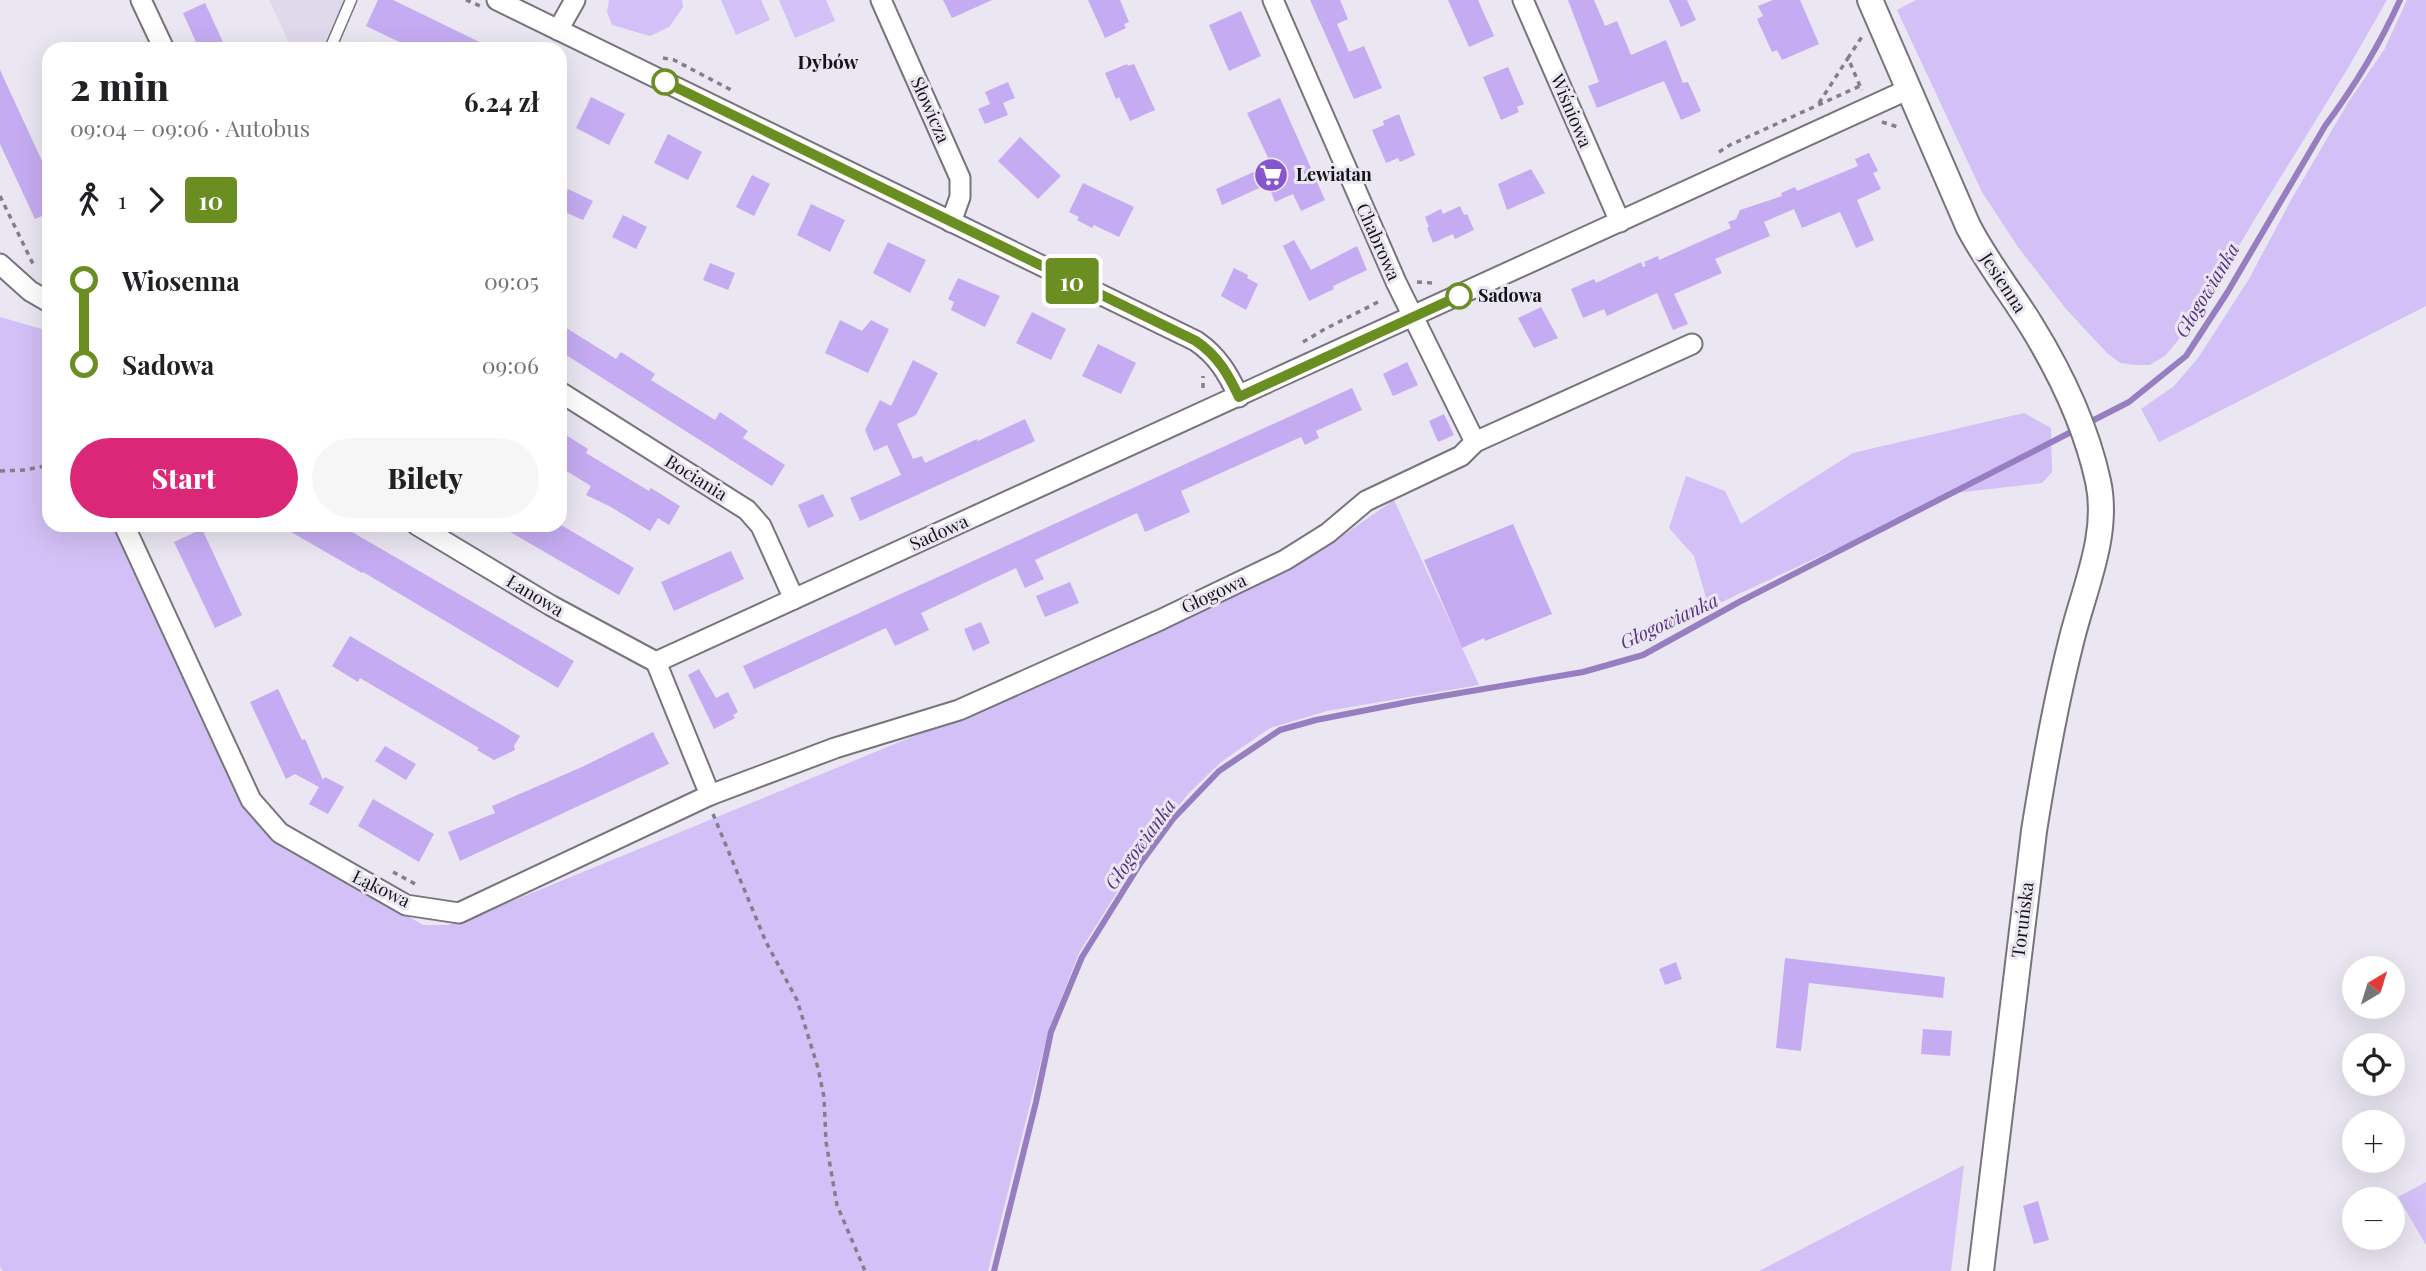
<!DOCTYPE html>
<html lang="pl">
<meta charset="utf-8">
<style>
:root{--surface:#fff;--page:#f6f6f6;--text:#202124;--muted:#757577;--accent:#db2777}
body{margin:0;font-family:"Playfair Display",serif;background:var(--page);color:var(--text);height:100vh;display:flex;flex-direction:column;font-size:26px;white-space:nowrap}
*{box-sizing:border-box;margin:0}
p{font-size:23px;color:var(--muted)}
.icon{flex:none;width:38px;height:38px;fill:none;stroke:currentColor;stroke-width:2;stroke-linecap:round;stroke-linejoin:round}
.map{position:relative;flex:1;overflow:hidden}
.sheet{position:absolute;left:42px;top:42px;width:525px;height:490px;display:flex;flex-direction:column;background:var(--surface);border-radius:21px;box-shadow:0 7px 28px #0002}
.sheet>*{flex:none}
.badge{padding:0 14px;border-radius:5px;font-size:24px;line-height:46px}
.needle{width:46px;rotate:38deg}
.buttons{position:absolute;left:2342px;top:956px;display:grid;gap:14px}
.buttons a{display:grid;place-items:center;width:63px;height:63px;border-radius:50%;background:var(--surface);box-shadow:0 7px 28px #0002;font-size:35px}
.map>.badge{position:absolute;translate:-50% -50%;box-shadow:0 0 0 4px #fff}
.legs{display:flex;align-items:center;gap:10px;height:77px;padding:0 28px;font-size:23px}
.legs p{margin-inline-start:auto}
.summary{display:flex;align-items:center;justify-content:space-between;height:119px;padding:0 28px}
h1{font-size:38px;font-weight:800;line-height:52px}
.button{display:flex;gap:14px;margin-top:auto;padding:14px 28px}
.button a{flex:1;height:80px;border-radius:42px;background:var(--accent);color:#fff;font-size:28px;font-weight:800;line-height:80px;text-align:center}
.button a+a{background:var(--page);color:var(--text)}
ul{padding:0 28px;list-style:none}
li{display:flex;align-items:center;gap:24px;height:84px;font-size:26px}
li i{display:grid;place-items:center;width:10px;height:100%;margin:0 9px;background:currentColor}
li i::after{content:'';width:18px;height:18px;margin:-9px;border:5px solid;border-radius:50%;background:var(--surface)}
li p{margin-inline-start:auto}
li:first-child i{background:linear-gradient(#0000 50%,currentColor 0)}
li:last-child i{background:linear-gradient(currentColor 50%,#0000 0)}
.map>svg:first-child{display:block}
.built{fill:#dfd9eb}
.green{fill:#d3c0f6}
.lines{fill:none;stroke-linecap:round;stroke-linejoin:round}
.stream{stroke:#967ec1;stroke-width:6}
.building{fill:#c5acf2}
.service-casing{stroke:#77747e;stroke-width:13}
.minor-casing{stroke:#77747e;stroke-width:23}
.tertiary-casing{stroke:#77747e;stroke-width:28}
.path{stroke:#817f87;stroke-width:3.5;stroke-dasharray:5 5;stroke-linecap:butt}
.service{stroke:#fff;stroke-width:10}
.minor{stroke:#fff;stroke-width:19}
.tertiary{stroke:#fff;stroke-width:24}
.line-1-casing{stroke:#fff;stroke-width:16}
.line-1{stroke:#6b8e23;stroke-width:10}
.stop-1-dot{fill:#fff;stroke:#6b8e23;stroke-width:3.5}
.labels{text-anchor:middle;stroke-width:6;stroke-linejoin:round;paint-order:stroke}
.street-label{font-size:18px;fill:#141317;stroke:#eae6f2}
.poi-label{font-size:18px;font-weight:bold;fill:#141317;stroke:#eae6f2;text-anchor:start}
.stop-label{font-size:18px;font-weight:bold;fill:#141317;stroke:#eae6f2;text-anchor:start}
.neighbourhood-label{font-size:19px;font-weight:bold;fill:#141317;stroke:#eae6f2}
.water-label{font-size:19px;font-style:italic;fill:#553384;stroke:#eae6f2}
</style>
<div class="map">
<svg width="2426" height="1271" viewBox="0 0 2426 1271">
<rect width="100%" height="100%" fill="#eae6f2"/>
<!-- built -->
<path class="built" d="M269 0H346L322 49H292Z"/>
<!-- green -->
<g class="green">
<path d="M609 0H682L683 7 669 27 650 36 612 25 607 12Z"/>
<path d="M721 0H761L770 20 736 35Z"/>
<path d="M779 0H826L835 21 795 38Z"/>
<path d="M1916 0H2387L2348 68 2256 217 2211 293 2184 333 2166 355 2150 365H2136L2120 363 2107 353 2066 309 2018 247 1982 192 1897 10Z"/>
<path d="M2407 0H2426V306L2159 442 2141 409 2174 386 2198 358 2249 279 2291 200 2349 101 2384 50Z"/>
<path d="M0 317 49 331V525H115L276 839 423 925H448L471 918 975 711 1326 547 1394 500 1479 685 1327 711 1270 728 1221 762 1188 794 1144 849 1079 953 1049 1029 988 1271H3L0 1267Z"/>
<path d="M2024 413 2051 428 2052 472 2042 483 1955 493 1709 608 1694 556 1669 528 1686 476 1725 491 1741 524 1853 453Z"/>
<path d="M1964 1165 1951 1271H1759Z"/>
<path d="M2426 1182V1245L2398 1197Z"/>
</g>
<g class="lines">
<!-- stream -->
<g class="stream">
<path d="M2086 424 2129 402 2186 356 2227 293 2325 126C2354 87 2380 44 2400 0"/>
<path d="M994 1271 1036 1102 1051 1032 1082 957 1140 864 1173 819 1219 771 1280 730 1316 720 1413 701 1583 672 1643 655 1741 601 2077 429"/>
</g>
</g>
<!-- building -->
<g class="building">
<path d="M378 0H393L494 49H414L366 26Z"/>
<path d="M943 0H992L952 18Z"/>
<path d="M1088 0H1120L1129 22 1124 24 1126 28 1105 38Z"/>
<path d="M1310 0H1340L1348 19 1337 24 1349 52 1364 46 1382 88 1354 99Z"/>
<path d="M1448 0H1478L1494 36 1469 47Z"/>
<path d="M1568 0H1594L1605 26 1617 21 1631 55 1666 40 1683 83 1688 82 1701 111 1681 120 1664 81 1597 108 1588 86 1599 82Z"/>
<path d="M1669 0H1687L1696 20 1681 27Z"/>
<path d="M1773 0H1800L1819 44 1782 60 1777 50 1772 52 1757 19 1763 16 1758 6Z"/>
<path d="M205 3 217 29 226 49H199L183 13Z"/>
<path d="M1241 11 1261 56 1229 71 1209 25Z"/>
<path d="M1127 64 1128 66 1134 64 1155 110 1130 121 1119 97 1116 99 1105 73Z"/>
<path d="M1508 67 1524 104 1517 107 1519 112 1501 120 1483 77Z"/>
<path d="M0 70 49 176V213L35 219 0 144Z"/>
<path d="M1008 82 1015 98 1003 103 1008 115 985 124 978 109 990 104 985 92Z"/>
<path d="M591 97 625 114 609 145 576 128Z"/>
<path d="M1280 98 1325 200 1301 211 1293 194 1275 202 1268 184 1222 205 1216 189 1271 164 1247 113Z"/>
<path d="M1399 114 1415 155 1400 162 1398 158 1386 163 1372 130 1384 125 1383 121Z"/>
<path d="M668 134 702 152 688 180 654 163Z"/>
<path d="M1020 137 1061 176 1038 199 998 161Z"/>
<path d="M1869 153 1878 171 1873 173 1881 189 1857 200 1874 240 1856 248 1840 212 1802 228 1794 209 1764 222 1770 236 1715 259 1722 273 1674 294 1688 324 1673 330 1657 293 1607 316 1604 309 1583 318 1571 289 1594 279 1596 283 1641 262 1643 267 1646 266 1644 262 1658 256 1659 260 1731 228 1728 222 1736 219 1740 210 1782 196 1781 193 1795 187 1797 191 1841 173 1858 166 1855 159Z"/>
<path d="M1531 169 1545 193 1507 210 1498 184Z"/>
<path d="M752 175 770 184 754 216 736 207Z"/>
<path d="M1083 183 1134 207 1119 237 1094 225 1092 228 1077 220 1079 217 1069 212Z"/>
<path d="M568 189 593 201 583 220 560 210Z"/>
<path d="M811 204 845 220 830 252 797 235Z"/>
<path d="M1460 206 1464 215 1467 214 1474 230 1455 239 1453 234 1433 243 1427 228 1429 227 1425 217 1441 209 1443 214Z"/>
<path d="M623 215 647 227 636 249 612 237Z"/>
<path d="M1294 240 1311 270 1357 246 1367 270 1333 286 1334 289 1309 301 1283 246Z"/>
<path d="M888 242 926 260 910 293 873 273Z"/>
<path d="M710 263 735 273 728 290 703 280Z"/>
<path d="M1234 268 1248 275 1247 278 1258 284 1246 310 1221 296Z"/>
<path d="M958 278 1000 296 985 327 951 310 954 302 948 299Z"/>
<path d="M1541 307 1558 338 1534 348 1518 318Z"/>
<path d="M1032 312 1066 329 1051 360 1016 343Z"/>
<path d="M840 320 862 331 871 320 889 329 868 373 825 353Z"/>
<path d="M560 324 616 359 621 352 655 374 651 380 715 420 720 412 748 431 743 438 785 465 772 486 560 351Z"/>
<path d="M1098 344 1136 363 1121 394 1082 376Z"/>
<path d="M913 360 938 373 916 415 897 424 913 459 922 456 925 463 977 439 978 441 1025 419 1035 441 860 521 850 498 901 475 887 445 874 451 865 430 880 400 891 406Z"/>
<path d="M1407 362 1418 385 1393 396 1383 374Z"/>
<path d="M1352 388 1362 410 1316 431 1319 438 1305 445 1301 437 1181 491 1190 512 1145 532 1137 513 1035 560 1044 579 1025 588 1016 568 921 613 929 630 895 646 886 628 754 689 743 666Z"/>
<path d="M1444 414 1454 435 1438 442 1429 421Z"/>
<path d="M566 435 588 449 586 453 649 491 651 488 680 506 669 525 658 518 650 531 611 507 586 495 591 486 560 467V446Z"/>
<path d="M823 494 834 516 808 528 798 505Z"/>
<path d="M1513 524 1552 614 1485 641 1484 638 1462 648 1424 560Z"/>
<path d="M279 525H340L574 661 558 688 363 572 362 573Z"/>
<path d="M498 525H561L634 568 619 595Z"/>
<path d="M202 529 242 615 215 628 174 542Z"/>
<path d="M731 551 744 579 674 611 661 582Z"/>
<path d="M1070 582 1079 603 1045 617 1036 596Z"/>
<path d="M981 622 990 643 973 651 964 629Z"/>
<path d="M350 636 520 736 514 746 515 750 494 760 477 750 479 748 360 678 358 682 332 666Z"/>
<path d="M699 669 716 698 728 692 738 712 733 715 735 718 714 729 688 675Z"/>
<path d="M278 689 302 740 305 739 323 780 325 777 344 787 328 814 309 804 319 787 295 774 286 779 250 702Z"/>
<path d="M653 732 669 764 460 861 448 832 495 813 492 806 582 767Z"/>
<path d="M385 746 416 764 406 780 375 761Z"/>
<path d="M373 799 434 834 419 862 358 826Z"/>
<path d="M1785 958 1945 977 1943 998 1809 983 1801 1051 1776 1048Z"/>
<path d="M1676 962 1682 979 1665 985 1659 969Z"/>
<path d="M1923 1029 1952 1031 1950 1056 1921 1054Z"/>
<path d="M2038 1201 2049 1240 2034 1244 2023 1206Z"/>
</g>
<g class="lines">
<!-- service casing -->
<g class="service-casing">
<path id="service" d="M330 49 351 0"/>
</g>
<!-- minor casing -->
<g class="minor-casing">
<g id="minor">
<path d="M141 0 164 49"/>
<path d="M497 0 1196 341C1218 356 1228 374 1239 397"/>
<path d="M881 0 960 178V197L951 222"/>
<path d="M1273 0 1396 282 1475 442"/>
<path d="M1523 0 1620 222"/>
<path d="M558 30 575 0"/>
<path d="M0 264 30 291 49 302"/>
<path d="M560 392 747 510 761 526 794 599"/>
<path d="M124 525 251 800 280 833 406 905 459 913 710 795 656 662"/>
<path d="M417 525 550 605 656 662"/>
<path d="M656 662 1909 89"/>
<path d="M710 795 835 748 959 710 1160 620 1285 560 1328 533 1366 501 1461 456 1475 442 1692 344"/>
</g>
</g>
<!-- tertiary casing -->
<g class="tertiary-casing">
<path id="tertiary" d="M1870 0 1968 226C1986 261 2010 291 2031 325 2060 372 2086 426 2098 481 2110 535 2083 591 2071 642 2055 705 2044 768 2034 831L1981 1271"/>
</g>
<!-- path -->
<g class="path">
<path d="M466 0 480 6"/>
<path d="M663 58 674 60 735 92"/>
<path d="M1860 86 1848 58 1863 35"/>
<path d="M1819 103 1848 58"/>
<path d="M1882 122 1901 128"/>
<path d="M1719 152 1730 145 1860 86 1862 90"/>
<path d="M0 196 34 266"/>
<path d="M1417 282 1433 283"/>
<path d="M1303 342 1325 329 1382 300"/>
<path d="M1203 388V376"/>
<path d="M0 471 25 470 49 465"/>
<path d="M392 525 400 530"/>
<path d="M713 814 766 942 797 1000 818 1068 824 1097 826 1142 837 1205 865 1271"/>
<path d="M393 872 417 885"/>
</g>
<!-- service -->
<use href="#service" class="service"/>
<!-- minor -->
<use href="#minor" class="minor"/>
<!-- tertiary -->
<use href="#tertiary" class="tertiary"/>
</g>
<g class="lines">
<!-- line-1 casing -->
<g class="line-1-casing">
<path id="line-1" d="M665 82 1196 341C1218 356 1228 374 1239 397L1459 296"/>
</g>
<!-- line-1 -->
<use href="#line-1" class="line-1"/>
</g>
<!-- icons -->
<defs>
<g id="supermarket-disc" transform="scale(1.75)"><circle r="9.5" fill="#8855ce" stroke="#eae6f2"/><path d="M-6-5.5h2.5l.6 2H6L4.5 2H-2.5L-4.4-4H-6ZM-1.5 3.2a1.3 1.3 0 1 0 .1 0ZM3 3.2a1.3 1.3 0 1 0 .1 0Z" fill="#fff"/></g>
</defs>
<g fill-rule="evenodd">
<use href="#supermarket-disc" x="1271" y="175"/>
</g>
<!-- markers -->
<g class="stop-1-dot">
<circle cx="665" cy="82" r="12"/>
<circle cx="1459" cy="296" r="12"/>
</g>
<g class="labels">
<!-- street labels -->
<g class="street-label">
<text transform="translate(930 110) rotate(66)" y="6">Słowicza</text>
<text transform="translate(1571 111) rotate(67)" y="6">Wiśniowa</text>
<text transform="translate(1378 242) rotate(66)" y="6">Chabrowa</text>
<text transform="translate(2003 283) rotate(57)" y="6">Jesienna</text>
<text transform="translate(696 478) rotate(32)" y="6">Bociania</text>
<text transform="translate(939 533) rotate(-24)" y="6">Sadowa</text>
<text transform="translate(1214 594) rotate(-25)" y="6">Głogowa</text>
<text transform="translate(535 596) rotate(31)" y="6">Łanowa</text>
<text transform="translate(381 889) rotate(26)" y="6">Łąkowa</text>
<text transform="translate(2023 920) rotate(-83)" y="6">Toruńska</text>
</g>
<!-- poi labels -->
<g class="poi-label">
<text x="1296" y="181">Lewiatan</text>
</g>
<!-- stop labels -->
<g class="stop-label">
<text x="1478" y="302">Sadowa</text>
</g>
<!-- neighbourhood labels -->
<g class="neighbourhood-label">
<text x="828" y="69">Dybów</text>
</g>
<!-- water labels -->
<g class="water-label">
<text transform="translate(2207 290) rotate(-59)" y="7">Głogowianka</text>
<text transform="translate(1669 621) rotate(-25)" y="7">Głogowianka</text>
<text transform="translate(1140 844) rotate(-54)" y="7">Głogowianka</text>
</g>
</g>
</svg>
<div class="buttons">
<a><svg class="needle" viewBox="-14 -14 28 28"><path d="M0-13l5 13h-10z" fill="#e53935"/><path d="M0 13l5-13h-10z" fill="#757577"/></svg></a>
<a><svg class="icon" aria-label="locate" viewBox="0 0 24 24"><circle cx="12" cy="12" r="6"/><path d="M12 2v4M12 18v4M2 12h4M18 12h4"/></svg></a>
<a>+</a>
<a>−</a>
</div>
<b class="badge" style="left:1072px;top:281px;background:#6b8e23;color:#fff">10</b>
<section class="sheet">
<div class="summary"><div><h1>2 min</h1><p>09:04 – 09:06 · Autobus</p></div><b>6.24 zł</b></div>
<div class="legs"><svg class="icon" aria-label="walk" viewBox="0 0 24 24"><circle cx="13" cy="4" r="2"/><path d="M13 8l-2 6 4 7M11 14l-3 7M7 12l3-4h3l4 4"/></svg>1<svg class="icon" aria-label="forward" viewBox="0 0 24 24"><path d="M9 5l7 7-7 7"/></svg><b class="badge" style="background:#6b8e23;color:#fff">10</b></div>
<ul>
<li><i style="color:#6b8e23"></i><b>Wiosenna</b><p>09:05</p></li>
<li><i style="color:#6b8e23"></i><b>Sadowa</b><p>09:06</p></li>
</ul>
<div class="button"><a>Start</a><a>Bilety</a></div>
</section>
</div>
